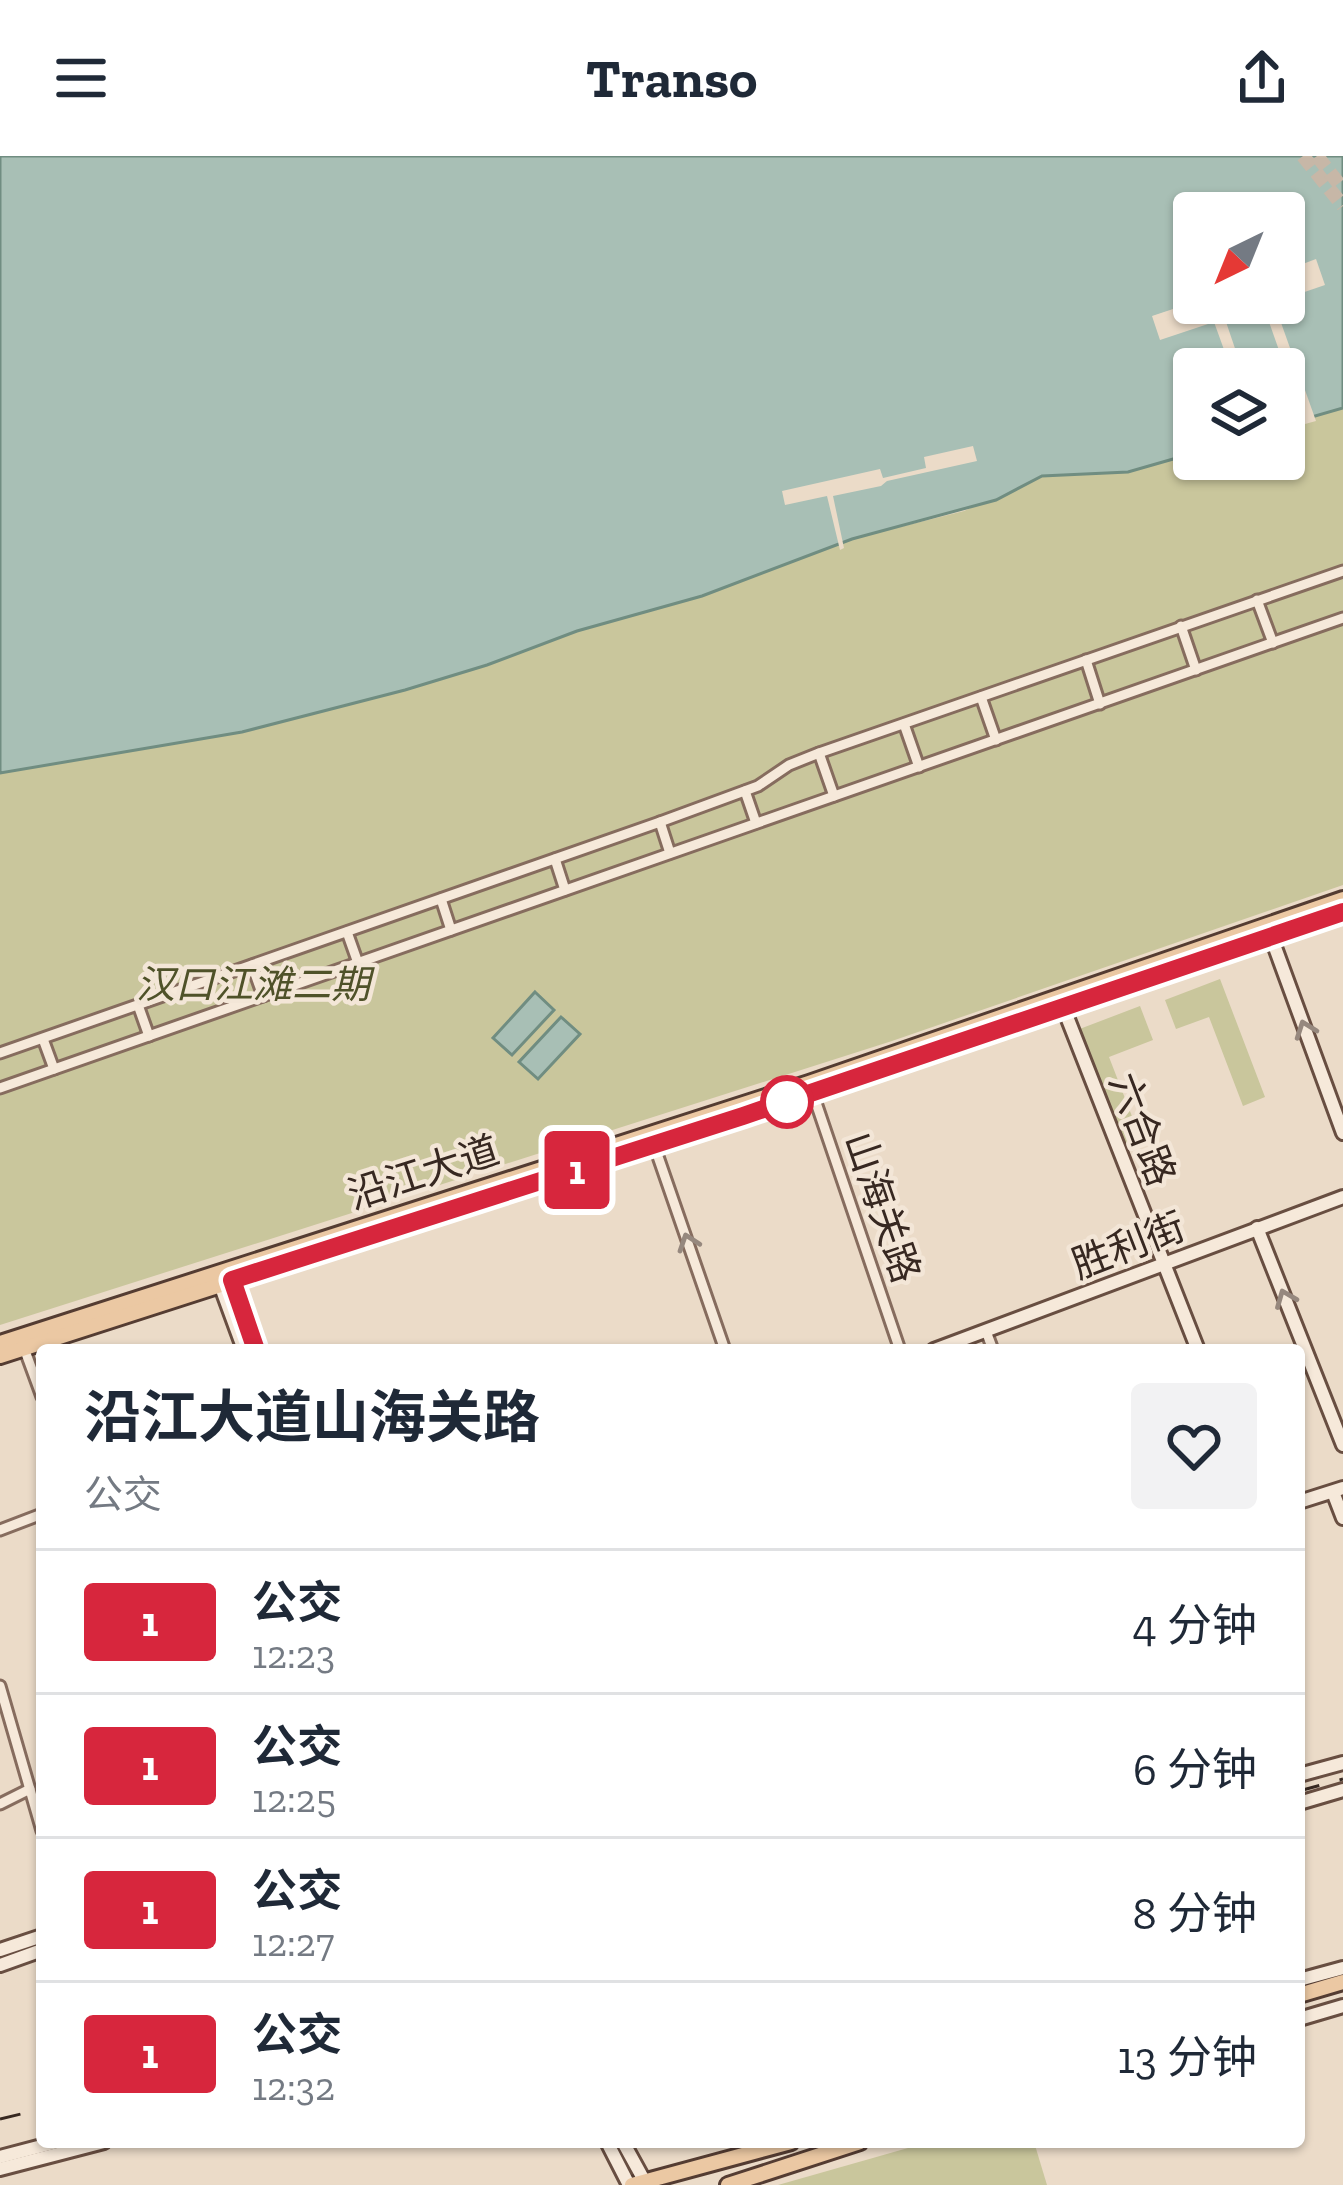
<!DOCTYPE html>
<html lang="zh">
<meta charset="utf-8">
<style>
:root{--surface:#fff;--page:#f2f2f3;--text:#1f2937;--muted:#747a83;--line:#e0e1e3}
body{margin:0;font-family:"Zilla Slab","Noto Sans SC",serif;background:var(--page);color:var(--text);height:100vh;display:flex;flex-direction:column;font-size:45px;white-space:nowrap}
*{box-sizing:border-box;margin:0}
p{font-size:39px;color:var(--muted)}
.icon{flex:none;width:66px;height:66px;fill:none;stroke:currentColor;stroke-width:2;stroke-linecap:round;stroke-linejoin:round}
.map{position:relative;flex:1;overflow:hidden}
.details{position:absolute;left:36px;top:1188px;width:1269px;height:804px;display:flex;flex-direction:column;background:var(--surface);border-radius:12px;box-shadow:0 3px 9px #0004}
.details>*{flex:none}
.badge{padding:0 24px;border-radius:9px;font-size:42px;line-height:78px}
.needle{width:78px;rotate:223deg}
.fabs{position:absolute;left:1173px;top:36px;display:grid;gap:24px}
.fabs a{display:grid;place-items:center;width:132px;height:132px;border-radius:12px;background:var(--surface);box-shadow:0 3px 9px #0004;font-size:60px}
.map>.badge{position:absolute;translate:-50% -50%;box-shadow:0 0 0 6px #fff}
.round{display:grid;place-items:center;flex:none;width:126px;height:126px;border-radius:12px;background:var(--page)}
.headline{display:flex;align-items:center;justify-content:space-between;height:204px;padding:0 48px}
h1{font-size:57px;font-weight:700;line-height:90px}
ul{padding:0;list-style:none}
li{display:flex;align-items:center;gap:36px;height:144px;padding:0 48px;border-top:3px solid var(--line)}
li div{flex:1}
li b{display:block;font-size:45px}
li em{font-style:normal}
li .badge{min-width:132px;font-weight:700;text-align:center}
header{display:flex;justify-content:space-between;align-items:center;height:156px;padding:0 48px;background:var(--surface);font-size:54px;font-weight:700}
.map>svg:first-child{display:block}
.green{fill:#c9c69c}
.water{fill:#a8bfb5;stroke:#708d81;stroke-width:3;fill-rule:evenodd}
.pier{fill:#ebdbc8}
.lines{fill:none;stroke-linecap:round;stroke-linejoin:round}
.primary-tunnel{stroke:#c7b7a7;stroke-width:14;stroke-dasharray:14 7;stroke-linecap:butt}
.street-casing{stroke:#866c5e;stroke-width:15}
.secondary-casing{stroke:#684e41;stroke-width:18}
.primary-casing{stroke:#543c32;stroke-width:20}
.street{stroke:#f6e9da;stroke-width:9}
.secondary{stroke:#f6e9da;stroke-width:12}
.primary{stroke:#ebc8a3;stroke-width:14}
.rail{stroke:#372821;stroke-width:3;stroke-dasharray:21 21;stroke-linecap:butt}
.oneway{stroke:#96887e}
.line-casing{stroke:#fff;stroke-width:27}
.line{stroke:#d7263d;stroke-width:18}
.stop-dot{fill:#fff;stroke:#d7263d;stroke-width:6}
.labels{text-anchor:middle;stroke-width:9;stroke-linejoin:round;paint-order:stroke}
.park-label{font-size:39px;font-style:italic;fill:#4f5229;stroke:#f3e6d7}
.street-label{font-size:39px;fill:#372821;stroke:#f3e6d7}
</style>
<header><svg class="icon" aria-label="menu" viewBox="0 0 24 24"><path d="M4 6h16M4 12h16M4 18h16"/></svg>Transo<svg class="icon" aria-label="share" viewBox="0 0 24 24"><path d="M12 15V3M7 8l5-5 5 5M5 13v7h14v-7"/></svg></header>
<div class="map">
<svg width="1343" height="2029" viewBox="0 0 1343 2029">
<rect width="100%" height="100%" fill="#ebdbc8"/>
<!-- green -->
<g class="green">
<path d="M1343 252V729L892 885 0 1169V617L242 576 405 534 487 509 577 475 702 440 852 383 964 355 1042 320 1128 316 1194 297V303H1284V269Z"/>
<path d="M1220 823 1265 941 1243 950 1209 861 1176 873 1165 844Z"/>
<path d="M1140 850 1153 884 1109 901 1140 981 1121 989 1077 874Z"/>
<path d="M929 1986H1034L1047 2029H778Z"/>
</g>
<!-- water -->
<g class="water">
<path d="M0 0H1343V252L1284 269V213H1194V297L1128 316 1042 320 996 344 852 383 702 440 577 475 487 509 405 534 242 576 0 617ZM1194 57H1284V147H1194Z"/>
<path d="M535 836 554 854 512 899 493 882Z"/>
<path d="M561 861 580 878 538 923 519 906Z"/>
</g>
<!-- pier -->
<g class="pier">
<path d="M1316 103 1325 129 1284 143V115Z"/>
<path d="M1194 146 1274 147 1316 265 1305 268 1263 149 1225 163 1242 213H1231L1214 166 1160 184 1152 160Z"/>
<path d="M973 290 977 305 887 325 881 330 833 340 844 392 840 394 827 340 785 349 782 335 880 313 883 322 926 312 924 301Z"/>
</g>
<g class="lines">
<!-- primary-tunnel -->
<g class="primary-tunnel">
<path d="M1303 0 1343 50"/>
<path d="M1317 0 1343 33"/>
</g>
<!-- street casing -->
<g class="street-casing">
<g id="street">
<path d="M1257 444 1273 487"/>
<path d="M1181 470 1196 514"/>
<path d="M1086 504 1100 548"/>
<path d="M981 541 996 584"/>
<path d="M904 568 919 611"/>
<path d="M819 597 834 640"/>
<path d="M745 635 756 667"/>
<path d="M660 666 670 697"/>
<path d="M555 703 565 734"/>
<path d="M441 743 451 774"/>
<path d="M347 776 358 807"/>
<path d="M252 809 263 840"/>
<path d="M138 849 149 880"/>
<path d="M43 883 54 913"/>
<path d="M0 897 660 666 758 630 789 609 819 597 1343 415"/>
<path d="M0 932 1343 462"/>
<path d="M811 932 900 1194"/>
<path d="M654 989 725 1194"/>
<path d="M986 1175 993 1194"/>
<path d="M24 1192 42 1241"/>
<path d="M0 1374 42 1358"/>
<path d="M0 1530 42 1675"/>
<path d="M0 1648 30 1633"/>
</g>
</g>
<!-- secondary casing -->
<g class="secondary-casing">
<g id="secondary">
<path d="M1269 775 1343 977"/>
<path d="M1060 843 1198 1194"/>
<path d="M1257 1072 1343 1289"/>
<path d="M231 1119 256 1194"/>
<path d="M218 1123 244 1194"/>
<path d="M934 1194 1343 1041"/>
<path d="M1333 1336 1343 1362"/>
<path d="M1299 1346 1343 1332"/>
<path d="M1299 1619 1343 1607"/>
<path d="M1299 1647 1343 1634"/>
<path d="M0 1794 42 1780"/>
<path d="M0 1809 42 1794"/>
<path d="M1299 1824 1343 1812"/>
<path d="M1299 1863 1343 1850"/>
<path d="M607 1986 629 2029"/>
<path d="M623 1986 645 2026"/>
<path d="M0 2001 57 1986"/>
<path d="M0 2013 104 1986"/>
</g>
</g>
<!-- primary casing -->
<g class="primary-casing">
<g id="primary">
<path d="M0 1187 809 927 1343 743"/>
<path d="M0 1200 655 989 1343 756"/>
<path d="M1299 1839 1343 1826"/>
<path d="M632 2029 791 1986"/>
<path d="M728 2029 860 1986"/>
</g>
</g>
<!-- street -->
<use href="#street" class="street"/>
<!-- secondary -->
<use href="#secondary" class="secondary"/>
<!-- primary -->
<use href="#primary" class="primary"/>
<!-- rail -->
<g class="rail">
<path d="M1299 1635 1343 1623"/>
<path d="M0 1963 42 1953"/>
</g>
</g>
<!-- one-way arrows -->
<defs><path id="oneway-chevron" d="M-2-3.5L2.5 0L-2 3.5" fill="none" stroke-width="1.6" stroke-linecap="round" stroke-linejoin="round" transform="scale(3)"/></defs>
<g class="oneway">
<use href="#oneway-chevron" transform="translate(1305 873) rotate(-110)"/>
<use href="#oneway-chevron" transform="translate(688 1086) rotate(-109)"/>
<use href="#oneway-chevron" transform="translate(1285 1142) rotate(-112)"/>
</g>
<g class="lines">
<!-- line casing -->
<g class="line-casing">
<path id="line" d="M256 1194 232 1124 743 960 1343 756"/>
</g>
<!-- line -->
<use href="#line" class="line"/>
</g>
<!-- markers -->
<circle class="stop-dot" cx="787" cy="946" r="24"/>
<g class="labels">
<!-- park labels -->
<g class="park-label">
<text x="253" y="842">汉口江滩二期</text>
</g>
<!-- street labels -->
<g class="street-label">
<text transform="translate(1143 973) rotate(69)" y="14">六合路</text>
<text transform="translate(423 1016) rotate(-18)" y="14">沿江大道</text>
<text transform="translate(883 1051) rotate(71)" y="14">山海关路</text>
<text transform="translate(1128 1089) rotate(-21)" y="14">胜利街</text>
</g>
</g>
</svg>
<div class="fabs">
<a><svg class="needle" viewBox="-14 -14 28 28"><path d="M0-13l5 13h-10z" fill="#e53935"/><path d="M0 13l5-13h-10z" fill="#747a83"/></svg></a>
<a><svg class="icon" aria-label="layers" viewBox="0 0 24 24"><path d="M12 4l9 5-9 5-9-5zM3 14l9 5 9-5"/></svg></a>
</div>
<b class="badge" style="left:577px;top:1014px;background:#d7263d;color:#fff">1</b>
<section class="details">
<div class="headline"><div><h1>沿江大道山海关路</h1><p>公交</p></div><a class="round"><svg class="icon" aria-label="heart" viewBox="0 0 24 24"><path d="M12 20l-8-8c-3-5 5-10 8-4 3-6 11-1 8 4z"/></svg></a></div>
<ul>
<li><span class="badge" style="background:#d7263d;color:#fff">1</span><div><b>公交</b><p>12:23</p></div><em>4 分钟</em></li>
<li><span class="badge" style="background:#d7263d;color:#fff">1</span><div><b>公交</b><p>12:25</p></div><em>6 分钟</em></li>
<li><span class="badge" style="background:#d7263d;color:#fff">1</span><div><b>公交</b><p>12:27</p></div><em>8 分钟</em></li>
<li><span class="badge" style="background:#d7263d;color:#fff">1</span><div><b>公交</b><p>12:32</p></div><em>13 分钟</em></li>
</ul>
</section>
</div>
